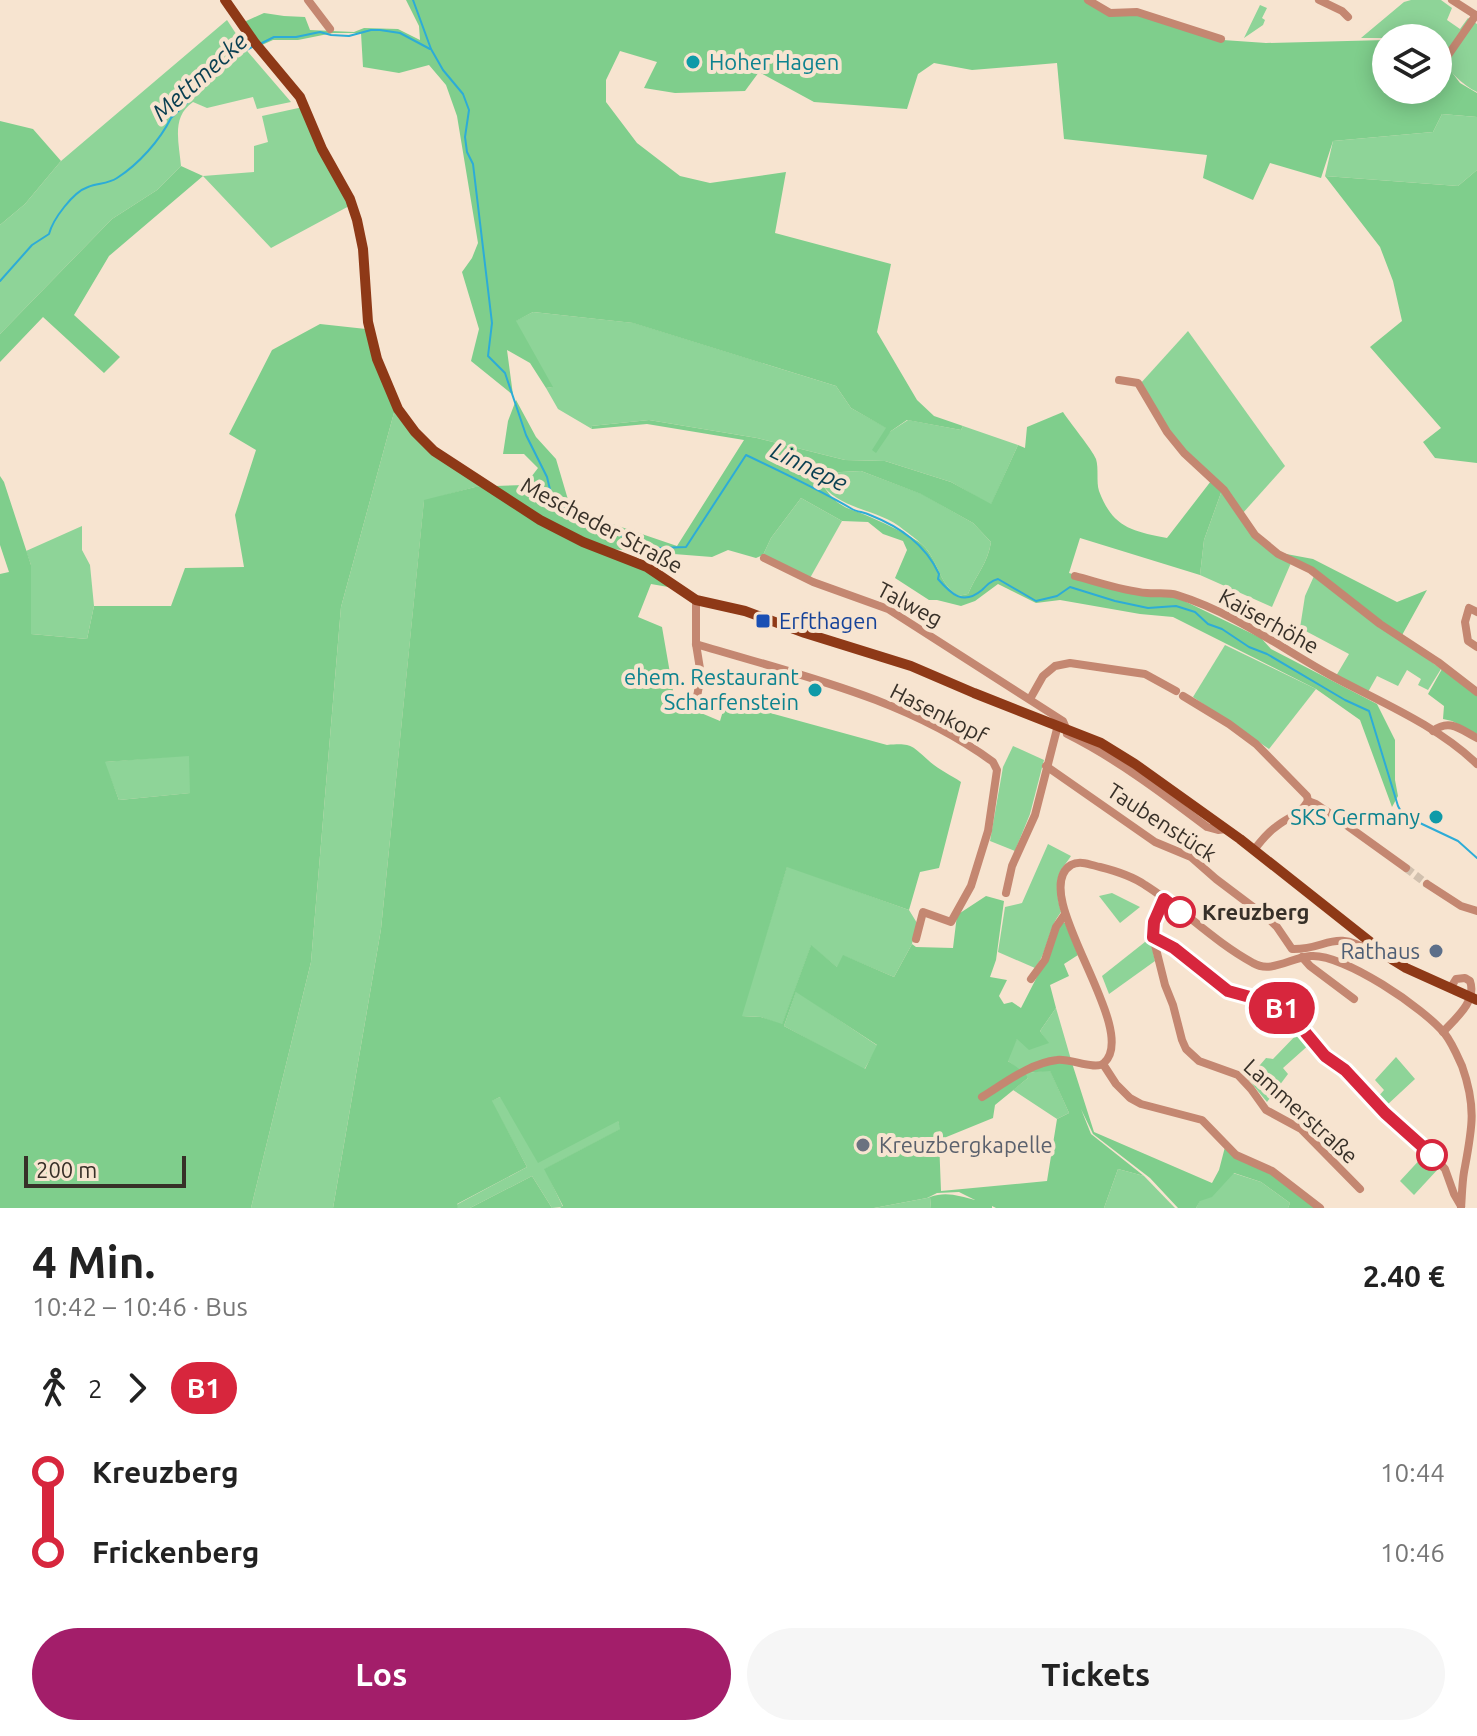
<!DOCTYPE html>
<html lang="de">
<meta charset="utf-8">
<style>
:root{--surface:#fff;--page:#f6f6f6;--text:#222;--muted:#767676;--accent:#a31e6a}
body{margin:0;font-family:Ubuntu,sans-serif;background:var(--page);color:var(--text);height:100vh;display:flex;flex-direction:column;font-size:30px;white-space:nowrap}
*{box-sizing:border-box;margin:0}
p{font-size:26px;color:var(--muted)}
.icon{flex:none;width:44px;height:44px;fill:none;stroke:currentColor;stroke-width:2;stroke-linecap:round;stroke-linejoin:round}
.map{position:relative;height:1208px;overflow:hidden}
.panel{display:flex;flex-direction:column;background:var(--surface);flex:1}
.panel>*{flex:none}
.badge{padding:0 16px;border-radius:26px;font-size:28px;line-height:52px}
.controls{position:absolute;left:1372px;top:24px;display:grid;gap:16px}
.controls a{display:grid;place-items:center;width:80px;height:80px;border-radius:50%;background:var(--surface);box-shadow:0 4px 20px #0003;font-size:40px}
.scale{position:absolute;left:24px;bottom:20px;width:162px;box-sizing:border-box;padding-left:8px;border:4px solid #373028;border-top:0;font-size:22px;line-height:28px;white-space:nowrap;color:#373028;-webkit-text-stroke:6px #f7e4d0;paint-order:stroke}
.map>.badge{position:absolute;translate:-50% -50%;box-shadow:0 0 0 4px #fff}
.legs{display:flex;align-items:center;gap:12px;height:88px;padding:0 32px;font-size:26px}
.legs p{margin-inline-start:auto}
.head{display:flex;align-items:center;justify-content:space-between;height:136px;padding:0 32px}
h1{font-size:44px;font-weight:700;line-height:60px}
.button{display:flex;gap:16px;margin-top:auto;padding:16px 32px}
.button a{flex:1;height:92px;border-radius:48px;background:var(--accent);color:#fff;font-size:32px;font-weight:700;line-height:92px;text-align:center}
.button a+a{background:var(--page);color:var(--text)}
ul{padding:0 32px;list-style:none}
li{display:flex;align-items:center;gap:28px;height:80px;font-size:30px}
li i{display:grid;place-items:center;width:12px;height:100%;margin:0 10px;background:currentColor}
li i::after{content:'';width:20px;height:20px;margin:-10px;border:6px solid;border-radius:50%;background:var(--surface)}
li p{margin-inline-start:auto}
li:first-child i{background:linear-gradient(#0000 50%,currentColor 0)}
li:last-child i{background:linear-gradient(currentColor 50%,#0000 0)}
.map>svg:first-child{display:block}
.green{fill:#8ed498}
.forest{fill:#7fce8c;fill-rule:evenodd}
.lines{fill:none;stroke-linecap:round;stroke-linejoin:round}
.stream{stroke:#2dacd7;stroke-width:2}
.minor-tunnel{stroke:#d1c0ae;stroke-width:8;stroke-dasharray:8 4;stroke-linecap:butt}
.minor{stroke:#c48771;stroke-width:8}
.major{stroke:#8e3917;stroke-width:10}
.line-1-casing{stroke:#fff;stroke-width:18}
.line-1{stroke:#d7263d;stroke-width:12}
.culture-dot{fill:#0f9aa8;stroke:#f7e4d0;stroke-width:3}
.transit-dot{fill:#1a4fb4;stroke:#f7e4d0;stroke-width:3}
.stop-1-dot{fill:#fff;stroke:#d7263d;stroke-width:4}
.service-dot{fill:#5c6f8a;stroke:#f7e4d0;stroke-width:3}
.worship-dot{fill:#6b7280;stroke:#f7e4d0;stroke-width:3}
.labels{text-anchor:middle;stroke-width:8;stroke-linejoin:round;paint-order:stroke}
.culture-label{font-size:22px;fill:#0d838f;stroke:#f7e4d0;text-anchor:end}
.street-label{font-size:22px;fill:#373028;stroke:#f7e4d0}
.transit-label{font-size:22px;fill:#164399;stroke:#f7e4d0;text-anchor:start}
.stop-label{font-size:22px;font-weight:bold;fill:#373028;stroke:#f7e4d0;text-anchor:start}
.service-label{font-size:22px;fill:#4e5e75;stroke:#f7e4d0;text-anchor:end}
.worship-label{font-size:22px;fill:#5b616d;stroke:#f7e4d0;text-anchor:start}
.water-label{font-size:24px;font-style:italic;fill:#093f51;stroke:#f7e4d0}
</style>
<div class="map">
<svg width="1477" height="1208" viewBox="0 0 1477 1208">
<rect width="100%" height="100%" fill="#f7e4d0"/>
<!-- green -->
<g class="green">
<path d="M1411 0H1441L1452 8 1447 20 1460 29 1468 18 1477 24V92C1462 85 1445 68 1439 52 1438 49 1438 41 1438 38H1361L1404 2Z"/>
<path d="M1260 5 1267 8 1262 18 1265 20 1263 25 1244 38Z"/>
<path d="M227 20 248 52 291 102 257 109 253 97 207 108 193 102C171 117 179 142 181 166L157 190 112 219 0 334V225L25 204 61 161Z"/>
<path d="M303 107 351 205 271 248 203 176 254 172V146L268 142 262 116Z"/>
<path d="M1442 114 1477 117V170L1458 186 1325 176 1333 141 1433 132Z"/>
<path d="M533 312 634 323 836 386 851 408 887 428 873 450 891 431 908 420 961 430 963 426 1018 445 991 505 951 482 885 461 845 460 757 438 649 420 591 426 592 429 558 409 546 388 552 387 515 321Z"/>
<path d="M1188 331 1285 466 1242 514 1177 442 1140 384Z"/>
<path d="M395 409 403 422 483 487H475L424 501 381 929 333 1208H251L311 962 341 607Z"/>
<path d="M861 471 922 494 973 523 991 542C988 563 976 575 968 594L958 596C941 585 939 567 928 551 922 543 912 536 904 530 880 509 844 511 823 486L828 475 841 472Z"/>
<path d="M1222 490 1253 535 1291 563 1272 607 1200 575 1204 540Z"/>
<path d="M801 498 842 521 810 578 763 555 771 538Z"/>
<path d="M82 526V550L90 565 94 606 87 639 31 634V565L26 551Z"/>
<path d="M1314 576 1441 669 1428 690 1418 685 1421 679 1407 670 1398 686 1377 676 1368 692 1336 676 1349 654 1300 628 1305 596Z"/>
<path d="M1225 645 1316 689 1269 749 1193 697Z"/>
<path d="M1013 746 1044 760 1030 814 1015 851 990 841 1003 767Z"/>
<path d="M190 755 191 793 119 800 104 762Z"/>
<path d="M1048 844 1071 856C1068 861 1063 866 1060 872 1054 885 1058 900 1061 912 1047 930 1049 950 1035 968L998 952 1005 907 1022 903Z"/>
<path d="M787 866 909 910 917 923 912 944 894 977 844 956 838 968 811 946 782 1025 761 1017 741 1016Z"/>
<path d="M1112 893 1140 907 1120 923 1099 896Z"/>
<path d="M1150 938 1155 961 1109 994 1102 976Z"/>
<path d="M796 991 878 1046 864 1070 784 1026Z"/>
<path d="M1056 1008 1072 1063 1028 1073 1050 1070 1069 1113 1057 1119 1013 1090 1028 1078 1007 1060 1017 1038 1048 1043 1040 1031Z"/>
<path d="M1300 1031 1311 1043 1283 1068 1288 1074 1267 1102 1248 1079 1266 1058 1273 1059Z"/>
<path d="M1396 1057 1415 1079 1387 1105 1378 1097 1384 1090 1375 1080Z"/>
<path d="M500 1097 618 1121 621 1129 545 1169 563 1207 552 1208 532 1176 470 1208H458L456 1205 527 1167 491 1101Z"/>
<path d="M1425 1154 1439 1168 1414 1195 1400 1181Z"/>
<path d="M1118 1169 1144 1176 1175 1208H1104Z"/>
<path d="M1233 1173 1261 1182 1290 1203 1288 1208H1196L1200 1200Z"/>
<path d="M930 1197 931 1208H874L927 1198Z"/>
</g>
<!-- forest -->
<g class="forest">
<path d="M406 0H1084L1095 7 1137 14 1223 40 1266 43 1386 40V90H1438V54L1460 83 1477 93V117L1442 114 1433 132 1333 141 1321 178 1270 163 1253 200 1203 178 1207 155 1064 139 1057 63 972 70 934 63 918 74 907 109 814 102 759 72 745 91 675 93 644 88 657 62 620 51 606 80V102L637 143 680 176 710 183 786 172 775 233 891 264 877 332 917 400 934 416 963 426 961 430 907 420 891 431 876 453 872 450 886 428 851 408 836 386 633 323 533 312 516 321 553 387 546 388 530 363 507 350 513 395 471 361 479 329 462 272 472 258 478 243 457 116 446 85 429 65 399 73 363 67 361 33H333L298 40H273L262 45 244 22 264 13 284 16 305 17 310 30 354 32 364 28 398 29 420 40 419 26Z"/>
<path d="M0 121 33 129 61 161 25 204 0 225Z"/>
<path d="M181 166 203 176 109 256 74 315 120 357 104 373 43 317 0 362V334L112 219 157 190Z"/>
<path d="M1477 170V463L1435 458 1423 442 1441 428 1370 347 1402 321 1393 281 1380 247 1325 176 1458 186Z"/>
<path d="M320 324 366 329 395 409 341 607 311 962 251 1208H0V574L9 572 0 545V476L4 482 31 565V634L87 639 94 606H171L185 568 244 567 235 515 256 450 229 434 272 350ZM189 756 190 793 119 800 105 762Z"/>
<path d="M516 400 536 437 556 459 569 503 586 515 677 546 744 440 647 424 592 429 591 426 649 420 757 438 845 460 885 461 951 482 991 504 1018 445 1025 448 1027 427 1063 412C1070 423 1092 449 1096 459 1099 469 1096 481 1099 491 1113 528 1132 531 1167 538L1211 481 1222 490 1204 540 1200 575 1080 538 1069 573 1145 596H1174L1261 638 1271 649 1377 704 1395 740V780L1398 796 1392 807 1360 720 1316 689 1173 617 1140 614 1060 600 1036 603 998 584 975 601 961 606 937 600H929L895 578 907 550 903 541 883 534 868 522 842 521 801 498 771 538 763 555 756 558 728 550 712 557 610 549 550 522 495 486 525 485 538 468 524 454H503L508 421ZM861 471 921 494 973 523 991 542C988 563 976 575 968 594L958 596C937 583 939 557 919 542 902 531 882 522 863 514 856 511 847 509 840 504 833 500 828 492 823 486L828 475 841 472Z"/>
<path d="M475 487H483L642 568 674 588 651 584 638 617 662 627 675 702 720 721 726 701 887 745C911 743 911 745 928 760 937 769 951 775 961 782L939 868 920 872 909 910 787 867 742 1016 761 1017 782 1024 811 945 837 967 843 955 894 977 912 944 916 947 953 948 957 915 986 896 1004 901 996 960 990 977 1007 980 999 996 1004 1004 1012 1002 1021 1008 1040 971 1062 922 1065 923 1078 955 1064 964 1069 976 1050 985 1056 1008 1040 1031 1049 1043 1029 1050 1017 1039 1008 1061 1025 1073 1043 1064 1072 1063 1094 1132 1212 1183 1219 1170 1225 1147 1263 1167 1319 1208H1288L1290 1203 1261 1182 1234 1173 1212 1197 1200 1201 1196 1208H1178L1150 1178 1093 1134 1081 1109 1091 1134 1144 1176 1118 1169 1104 1208H996L992 1206V1208H931L930 1197C946 1191 960 1196 975 1200L959 1192 937 1193 927 1198 874 1208H560L563 1206 544 1169 620 1129 618 1121 538 1163 500 1097 492 1101 527 1167 457 1204 458 1208H333L381 929 424 500ZM796 992 877 1045 865 1069 784 1026ZM1050 1071 1069 1113 1057 1119 1047 1181 941 1191 939 1140 993 1118 995 1105 1028 1078 1025 1073Z"/>
<path d="M1281 553 1313 559 1397 602 1427 590 1401 637Z"/>
<path d="M1442 669 1477 696V734L1452 721 1443 719 1444 706 1428 694Z"/>
<path d="M532 1176 552 1208H470Z"/>
</g>
<g class="lines">
<!-- stream -->
<g class="stream">
<path d="M413 0 431 49 443 70 463 94 469 110 465 137 467 152 473 164 492 323 488 356 505 373 526 435 547 477 553 502 593 526 658 548 686 547 746 455C782 472 818 489 852 509 857 512 864 512 870 515 900 527 925 544 939 574L938 579C951 594 963 606 982 590 988 584 991 581 998 579L1036 601 1057 596 1070 587 1115 601 1148 608 1176 606 1195 612 1208 624 1222 629 1249 647 1267 654 1345 700 1369 711 1398 806 1403 815 1458 841 1477 858"/>
<path d="M260 44 274 37H296L320 32 331 35 349 36 371 30H380L400 33 430 49"/>
<path d="M0 281 32 245 49 234C53 219 73 192 88 187 98 183 108 184 117 178 139 164 160 140 171 118L237 55 254 46"/>
</g>
<!-- minor-tunnel -->
<g class="minor-tunnel">
<path d="M1335 817 1349 827"/>
<path d="M1406 868 1427 884"/>
</g>
<!-- minor -->
<g class="minor">
<path d="M308 0 330 29"/>
<path d="M1088 0 1110 13 1137 12 1221 39"/>
<path d="M1319 0 1342 11 1348 17"/>
<path d="M1452 0 1477 16"/>
<path d="M1444 61 1476 15"/>
<path d="M1119 380 1138 383 1167 432 1184 453 1224 490 1255 535 1278 554 1311 570 1380 624 1438 662 1477 692"/>
<path d="M764 558 813 582 888 609 1063 721 1066 728"/>
<path d="M1075 576C1098 582 1123 591 1147 593 1157 594 1168 592 1177 595 1232 612 1280 647 1330 675 1380 702 1435 724 1477 764"/>
<path d="M1477 612 1469 608 1465 622 1468 641 1477 647"/>
<path d="M696 644C798 675 906 698 993 762L997 770 988 831 971 886 951 922 923 912 916 939"/>
<path d="M1183 696 1229 724 1256 744 1307 796 1308 801"/>
<path d="M1030 699 1043 676 1055 666 1070 663 1145 674 1176 691"/>
<path d="M696 702 701 675 696 644V600"/>
<path d="M1433 731C1450 718 1461 730 1477 738"/>
<path d="M1067 734C1117 759 1162 793 1207 827L1218 830 1226 829"/>
<path d="M1046 766 1155 842 1191 857 1216 879 1269 919 1277 927 1292 949C1328 950 1332 928 1372 952L1378 949"/>
<path d="M1308 801 1316 804 1335 817"/>
<path d="M1349 827 1406 868"/>
<path d="M1254 850C1260 842 1268 832 1277 826 1288 817 1300 815 1308 801"/>
<path d="M1427 884 1461 906 1477 911"/>
<path d="M1006 893 1012 866 1035 815 1058 725"/>
<path d="M1164 899 1154 922 1153 937 1165 985 1173 1005 1182 1040 1186 1049 1199 1061 1238 1075 1251 1089 1266 1110 1301 1129 1360 1189"/>
<path d="M1153 937 1174 948 1228 991 1276 1004 1300 1026 1325 1056 1345 1070 1385 1113 1432 1155 1445 1169 1454 1194 1461 1206"/>
<path d="M1302 957 1310 966 1354 999"/>
<path d="M1031 979 1045 960 1056 927 1065 914"/>
<path d="M1443 1032C1456 1018 1477 1001 1470 981L1465 978 1456 979 1451 987"/>
<path d="M1103 1064 1116 1084 1130 1098 1141 1104 1202 1120 1236 1155 1272 1171 1320 1208"/>
<path d="M982 1097C1005 1083 1030 1063 1057 1060 1070 1058 1096 1071 1104 1063 1142 1029 1026 893 1071 865 1080 860 1091 865 1100 867 1116 871 1132 876 1145 885 1182 908 1214 942 1253 963 1271 974 1292 957 1311 956 1344 954 1424 1008 1445 1034 1452 1043 1457 1055 1462 1066 1477 1108 1472 1129 1464 1172 1462 1184 1462 1196 1461 1208"/>
</g>
<!-- major -->
<path class="major" d="M225 0 255 43 300 97 322 149 350 199 357 220 363 249 368 322 377 359 398 409 415 432 434 451 540 520 583 542 647 567 696 600 745 611 805 633 911 666 974 693 1101 743 1135 764 1240 839 1393 960 1406 968 1477 1000"/>
</g>
<g class="lines">
<!-- line-1 casing -->
<g class="line-1-casing">
<path id="line-1" d="M1180 912 1164 899 1154 922 1153 937 1174 948 1228 991 1276 1004 1300 1026 1325 1056 1345 1070 1385 1113 1432 1155"/>
</g>
<!-- line-1 -->
<use href="#line-1" class="line-1"/>
</g>
<!-- markers -->
<g class="culture-dot">
<circle cx="693" cy="62" r="8"/>
<circle cx="815" cy="690" r="8"/>
<circle cx="1436" cy="817" r="8"/>
</g>
<rect class="transit-dot" x="755" y="613" width="16" height="16" rx="4"/>
<g class="stop-1-dot">
<circle cx="1180" cy="912" r="14"/>
<circle cx="1432" cy="1155" r="14"/>
</g>
<circle class="service-dot" cx="1436" cy="951" r="8"/>
<circle class="worship-dot" cx="863" cy="1145" r="8"/>
<g class="labels">
<!-- culture labels -->
<g class="culture-label">
<text x="709" y="70" text-anchor="start">Hoher Hagen</text>
<text x="799" y="685">ehem. Restaurant<tspan x="799" dy="25">Scharfenstein</tspan></text>
<text x="1420" y="825">SKS Germany</text>
</g>
<!-- street labels -->
<g class="street-label">
<text transform="translate(602 525) rotate(28)" y="8">Mescheder Straße</text>
<text transform="translate(910 604) rotate(28)" y="8">Talweg</text>
<text transform="translate(1269 621) rotate(29)" y="8">Kaiserhöhe</text>
<text transform="translate(939 713) rotate(27)" y="8">Hasenkopf</text>
<text transform="translate(1162 822) rotate(33)" y="8">Taubenstück</text>
<text transform="translate(1301 1111) rotate(42)" y="8">Lammerstraße</text>
</g>
<!-- transit labels -->
<g class="transit-label">
<text x="779" y="629">Erfthagen</text>
</g>
<!-- stop labels -->
<g class="stop-label">
<text x="1202" y="920">Kreuzberg</text>
</g>
<!-- service labels -->
<g class="service-label">
<text x="1420" y="959">Rathaus</text>
</g>
<!-- worship labels -->
<g class="worship-label">
<text x="879" y="1153">Kreuzbergkapelle</text>
</g>
<!-- water labels -->
<g class="water-label">
<text transform="translate(200 77) rotate(-42)" y="8">Mettmecke</text>
<text transform="translate(809 467) rotate(26)" y="8">Linnepe</text>
</g>
</g>
</svg>
<div class="controls">
<a><svg class="icon" aria-label="layers" viewBox="0 0 24 24"><path d="M12 4l9 5-9 5-9-5zM3 14l9 5 9-5"/></svg></a>
</div>
<div class="scale">200 m</div>
<b class="badge" style="left:1282px;top:1008px;background:#d7263d;color:#fff">B1</b>
</div>
<section class="panel">
<div class="head"><div><h1>4 Min.</h1><p>10:42 – 10:46 · Bus</p></div><b>2.40 €</b></div>
<div class="legs"><svg class="icon" aria-label="walk" viewBox="0 0 24 24"><circle cx="13" cy="4" r="2"/><path d="M13 8l-2 6 4 7M11 14l-3 7M7 12l3-4h3l4 4"/></svg>2<svg class="icon" aria-label="forward" viewBox="0 0 24 24"><path d="M9 5l7 7-7 7"/></svg><b class="badge" style="background:#d7263d;color:#fff">B1</b></div>
<ul>
<li><i style="color:#d7263d"></i><b>Kreuzberg</b><p>10:44</p></li>
<li><i style="color:#d7263d"></i><b>Frickenberg</b><p>10:46</p></li>
</ul>
<div class="button"><a>Los</a><a>Tickets</a></div>
</section>
